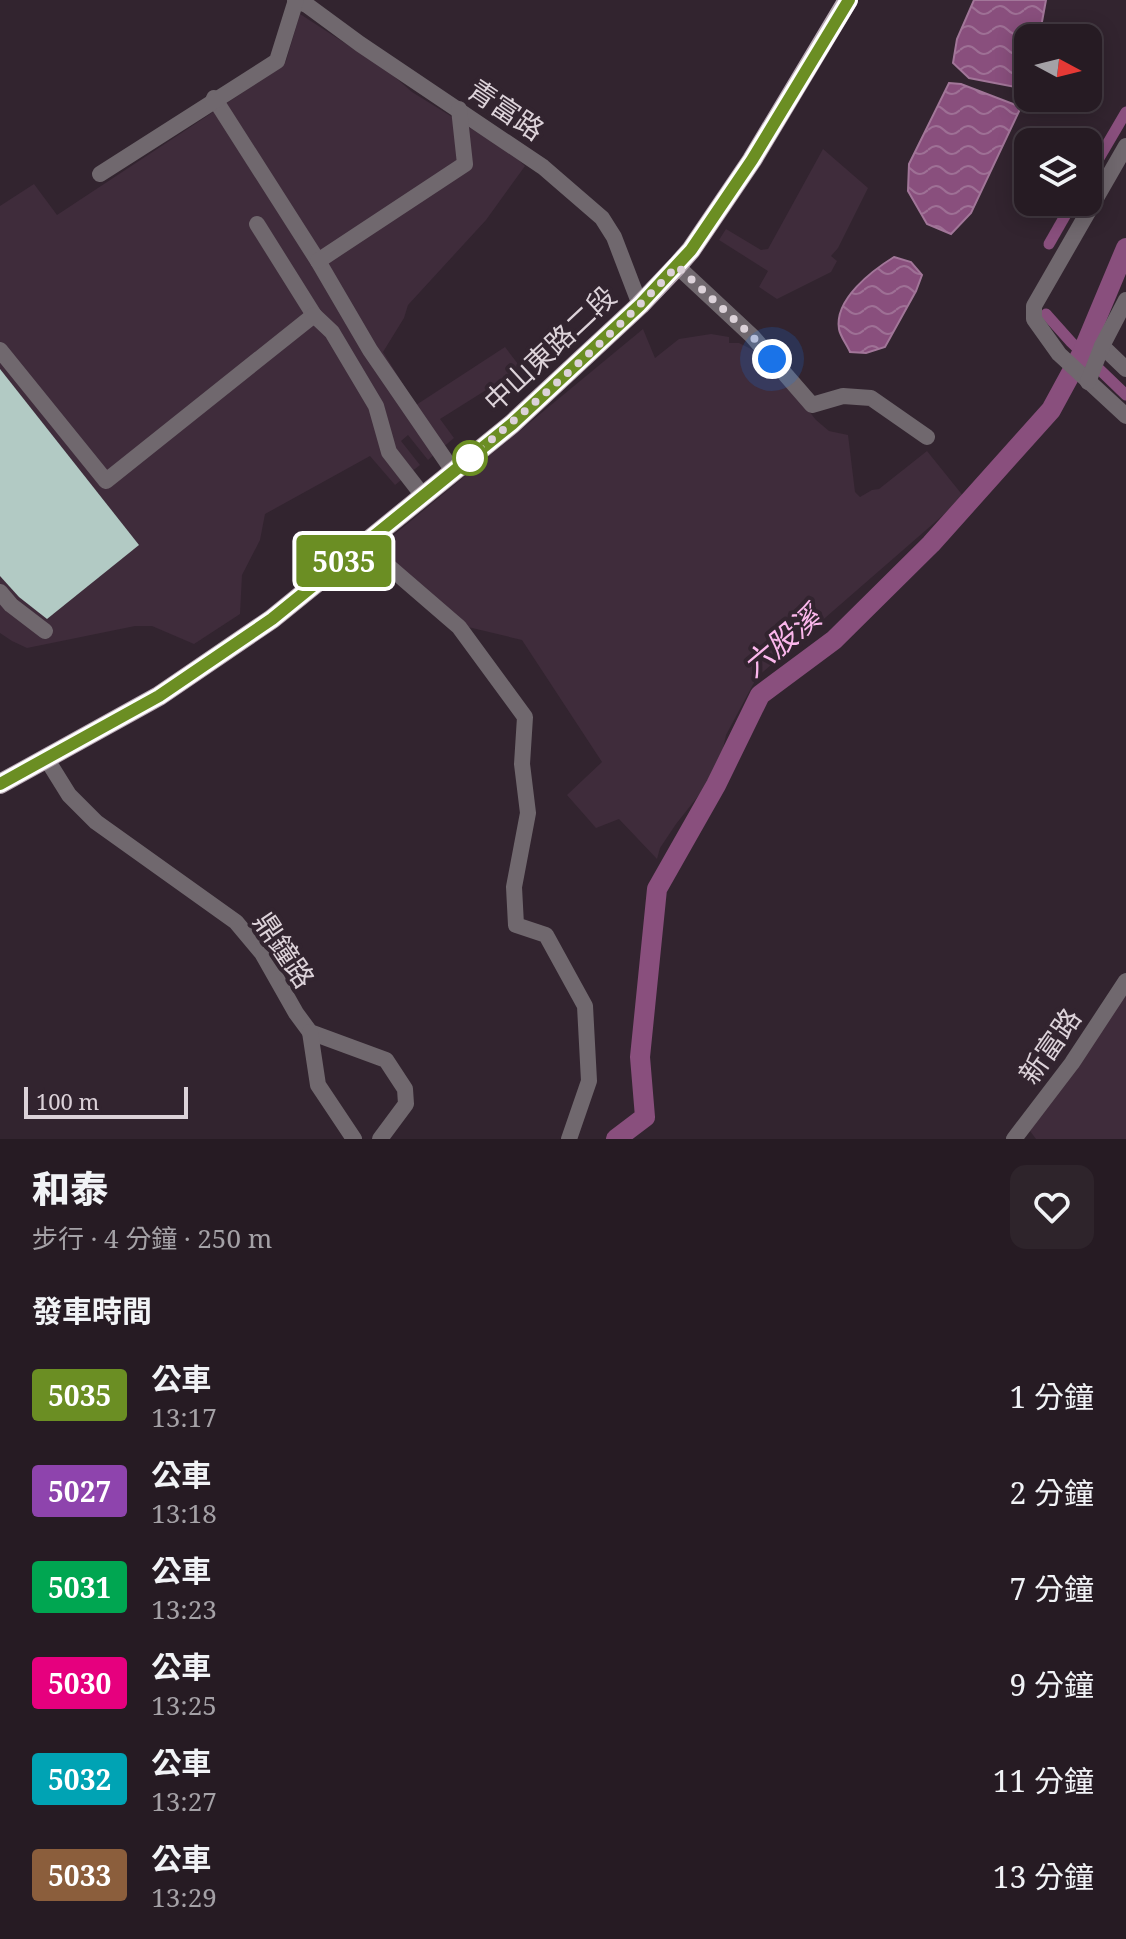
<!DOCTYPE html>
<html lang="zh-TW">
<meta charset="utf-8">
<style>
:root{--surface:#261b23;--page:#2e242b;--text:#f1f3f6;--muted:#a4a1a6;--line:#423941}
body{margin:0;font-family:"Noto Serif","Noto Sans TC",serif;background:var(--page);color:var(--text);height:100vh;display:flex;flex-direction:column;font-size:30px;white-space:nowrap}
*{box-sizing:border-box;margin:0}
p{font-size:26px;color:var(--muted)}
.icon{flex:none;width:44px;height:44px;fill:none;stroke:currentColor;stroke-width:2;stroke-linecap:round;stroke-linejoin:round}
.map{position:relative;height:1139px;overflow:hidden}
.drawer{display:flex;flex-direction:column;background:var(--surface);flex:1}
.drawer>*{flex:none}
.badge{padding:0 16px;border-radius:6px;font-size:28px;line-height:52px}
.needle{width:52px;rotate:97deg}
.fabs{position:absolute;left:1014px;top:24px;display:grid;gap:16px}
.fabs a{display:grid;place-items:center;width:88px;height:88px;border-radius:16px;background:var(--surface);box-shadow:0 4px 20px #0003,0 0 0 2px var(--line);font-size:40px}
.scale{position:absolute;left:24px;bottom:20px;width:164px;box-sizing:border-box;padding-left:8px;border:4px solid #dcd2d9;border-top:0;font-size:22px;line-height:28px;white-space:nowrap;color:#dcd2d9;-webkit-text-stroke:6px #32242f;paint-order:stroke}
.you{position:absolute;width:40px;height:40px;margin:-20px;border:6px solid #fff;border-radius:50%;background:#1a73e8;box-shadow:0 0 0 12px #1a73e833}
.map>.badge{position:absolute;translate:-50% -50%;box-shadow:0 0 0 4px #fff}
h2{padding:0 32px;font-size:30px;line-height:72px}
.round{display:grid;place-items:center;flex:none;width:84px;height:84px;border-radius:16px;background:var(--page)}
.summary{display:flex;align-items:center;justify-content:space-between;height:136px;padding:0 32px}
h1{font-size:38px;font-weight:800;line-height:60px}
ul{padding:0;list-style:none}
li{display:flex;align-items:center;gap:24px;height:96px;padding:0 32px}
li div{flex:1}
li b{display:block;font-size:30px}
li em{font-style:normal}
li .badge{min-width:88px;font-weight:700;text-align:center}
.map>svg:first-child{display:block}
.built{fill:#3f2c3b}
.water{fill:url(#water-waves);stroke:#a27699;stroke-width:2}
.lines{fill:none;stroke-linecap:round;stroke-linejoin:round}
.canal{stroke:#894f7d;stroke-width:11}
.river{stroke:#894f7d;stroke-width:20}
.building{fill:#b2cac4}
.minor{stroke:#70686e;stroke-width:16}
.major{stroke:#b6a7b2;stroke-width:20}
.line-casing{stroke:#fff;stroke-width:18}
.line{stroke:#6b8e23;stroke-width:12}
.walk{stroke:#dcd2d9;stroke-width:8;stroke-dasharray:0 14.4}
.stop-dot{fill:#fff;stroke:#6b8e23;stroke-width:4}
.labels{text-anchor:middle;stroke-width:8;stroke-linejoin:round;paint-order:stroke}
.street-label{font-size:28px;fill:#dcd2d9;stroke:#32242f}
.water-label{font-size:30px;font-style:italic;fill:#fbb7ec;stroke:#32242f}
</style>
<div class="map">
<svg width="1126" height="1139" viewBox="0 0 1126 1139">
<defs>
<pattern id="water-waves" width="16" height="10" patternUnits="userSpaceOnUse" patternTransform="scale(2)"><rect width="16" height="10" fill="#894f7d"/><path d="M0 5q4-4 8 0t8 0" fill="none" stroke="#9e7095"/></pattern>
</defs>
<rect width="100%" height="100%" fill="#32242f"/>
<!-- built -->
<g class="built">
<path d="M300 14 388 71 412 92 512 154 525 166 486 220 408 305 404 318 383 352 416 405 505 347 521 368 440 419 454 438 428 460 408 435 401 441 420 465 395 485 370 456 265 514 260 540 242 575 240 614 194 644 152 626H135L27 648 12 641 0 633V206L34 184 57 215 280 68 286 61Z"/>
<path d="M823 149 868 188 838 248 831 256 837 261 831 272 777 299 759 287 768 271 719 240 726 229 761 250 768 249Z"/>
<path d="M643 329 655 358 679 339 711 334 729 337V343H739L757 352 761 350 816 420 829 431 848 435 855 492 860 497 872 490 879 489 927 451 964 497 757 677 726 735 718 771 676 824 660 848 657 859 619 819 596 828 567 795 602 762 522 640 468 627 378 548Z"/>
<path d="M1126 989V1139H1036L1030 1131Z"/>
</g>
<!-- water -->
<g class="water">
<path d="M974 0H1046L1039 38H1028V81L1021 88 969 78 953 63 957 39Z"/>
<path d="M949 83 961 84 1021 107 971 213 951 234 927 224 908 191 909 164Z"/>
<path d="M894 257 911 262 922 275 916 291 885 347 866 353 850 352C847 345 840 336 839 329 834 299 873 270 894 257Z"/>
</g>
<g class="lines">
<!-- canal -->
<g class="canal">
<path d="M1088 177 1126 112"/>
<path d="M1049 244 1073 202"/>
<path d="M1046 314 1071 342 1126 395"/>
</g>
<!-- river -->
<path class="river" d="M616 1139 645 1117 640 1057 657 889 716 785 760 695 834 640 931 544 1051 410 1082 353 1126 248"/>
</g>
<!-- building -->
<path class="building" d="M0 369 139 545 47 619 19 597 0 576Z"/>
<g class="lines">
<!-- minor -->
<g class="minor">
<path d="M295 0 307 5 360 44 543 167 602 218 614 237 640 305"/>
<path d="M214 98 318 261 370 350 453 471"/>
<path d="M1126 146 1034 306V319L1059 354 1126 416"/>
<path d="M100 174 277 61 296 0"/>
<path d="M257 224 314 315"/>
<path d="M318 261 465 164 459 109"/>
<path d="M677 266 752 336 812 405 843 396 871 398 927 437"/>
<path d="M1102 346 1126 369"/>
<path d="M0 350 106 481 314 315 332 332 376 406 389 452 424 497"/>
<path d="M1088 382 1102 346 1126 300"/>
<path d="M364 545 459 627 525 717 522 764 528 813 514 887 516 925 546 935 585 1006 589 1081 569 1139"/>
<path d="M0 592 11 605 45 631"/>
<path d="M46 758 69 795 96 822 236 922 262 953 296 1013 310 1032 386 1060 405 1089 406 1104 380 1139"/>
<path d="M310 1032 318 1085 354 1139"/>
<path d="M1014 1139 1072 1063 1126 981"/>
</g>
<!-- major -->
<path class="major" d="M0 784 159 696 272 619 512 424 640 305 677 266 691 250 752 160 848 0"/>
</g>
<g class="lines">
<!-- line casing -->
<g class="line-casing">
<path id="line" d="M0 784 159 696 272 619 512 424 640 305 691 250 752 160 849 0"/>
</g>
<!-- line -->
<use href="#line" class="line"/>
<!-- walk -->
<path class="walk" d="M470 458C542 397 613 335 677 266L752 336 772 359"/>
</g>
<!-- markers -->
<circle class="stop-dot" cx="470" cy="458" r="16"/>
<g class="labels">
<!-- street labels -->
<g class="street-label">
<text transform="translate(506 110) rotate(34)" y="10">青富路</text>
<text transform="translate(550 349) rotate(-43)" y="10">中山東路二段</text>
<text transform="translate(284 950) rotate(56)" y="10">鼎鐘路</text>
<text transform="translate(1050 1046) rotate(-55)" y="10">新富路</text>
</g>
<!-- water labels -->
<g class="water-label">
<text transform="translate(782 642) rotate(-40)" y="10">六股溪</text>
</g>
</g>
</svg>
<div class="fabs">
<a><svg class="needle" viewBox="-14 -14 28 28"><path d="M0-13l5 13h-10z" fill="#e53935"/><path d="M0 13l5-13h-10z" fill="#a4a1a6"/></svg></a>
<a><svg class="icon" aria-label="layers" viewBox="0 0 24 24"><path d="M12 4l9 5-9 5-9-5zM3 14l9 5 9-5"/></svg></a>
</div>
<div class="scale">100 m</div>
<div class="you" style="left:772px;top:359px"></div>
<b class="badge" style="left:344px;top:561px;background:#6b8e23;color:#fff">5035</b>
</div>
<section class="drawer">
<div class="summary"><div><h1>和泰</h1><p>步行 · 4 分鐘 · 250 m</p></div><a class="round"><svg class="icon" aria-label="heart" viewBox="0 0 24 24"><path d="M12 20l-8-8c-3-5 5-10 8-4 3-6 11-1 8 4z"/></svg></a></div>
<h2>發車時間</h2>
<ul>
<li><span class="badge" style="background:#6b8e23;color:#fff">5035</span><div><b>公車</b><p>13:17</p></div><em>1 分鐘</em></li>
<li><span class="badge" style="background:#8e44ad;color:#fff">5027</span><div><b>公車</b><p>13:18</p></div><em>2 分鐘</em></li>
<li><span class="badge" style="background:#00a651;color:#fff">5031</span><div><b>公車</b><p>13:23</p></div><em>7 分鐘</em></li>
<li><span class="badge" style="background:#e6007e;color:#fff">5030</span><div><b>公車</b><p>13:25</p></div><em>9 分鐘</em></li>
<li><span class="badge" style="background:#00a3b4;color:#fff">5032</span><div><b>公車</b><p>13:27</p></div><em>11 分鐘</em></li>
<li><span class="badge" style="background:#8b5e3c;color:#fff">5033</span><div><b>公車</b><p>13:29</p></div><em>13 分鐘</em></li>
</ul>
</section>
